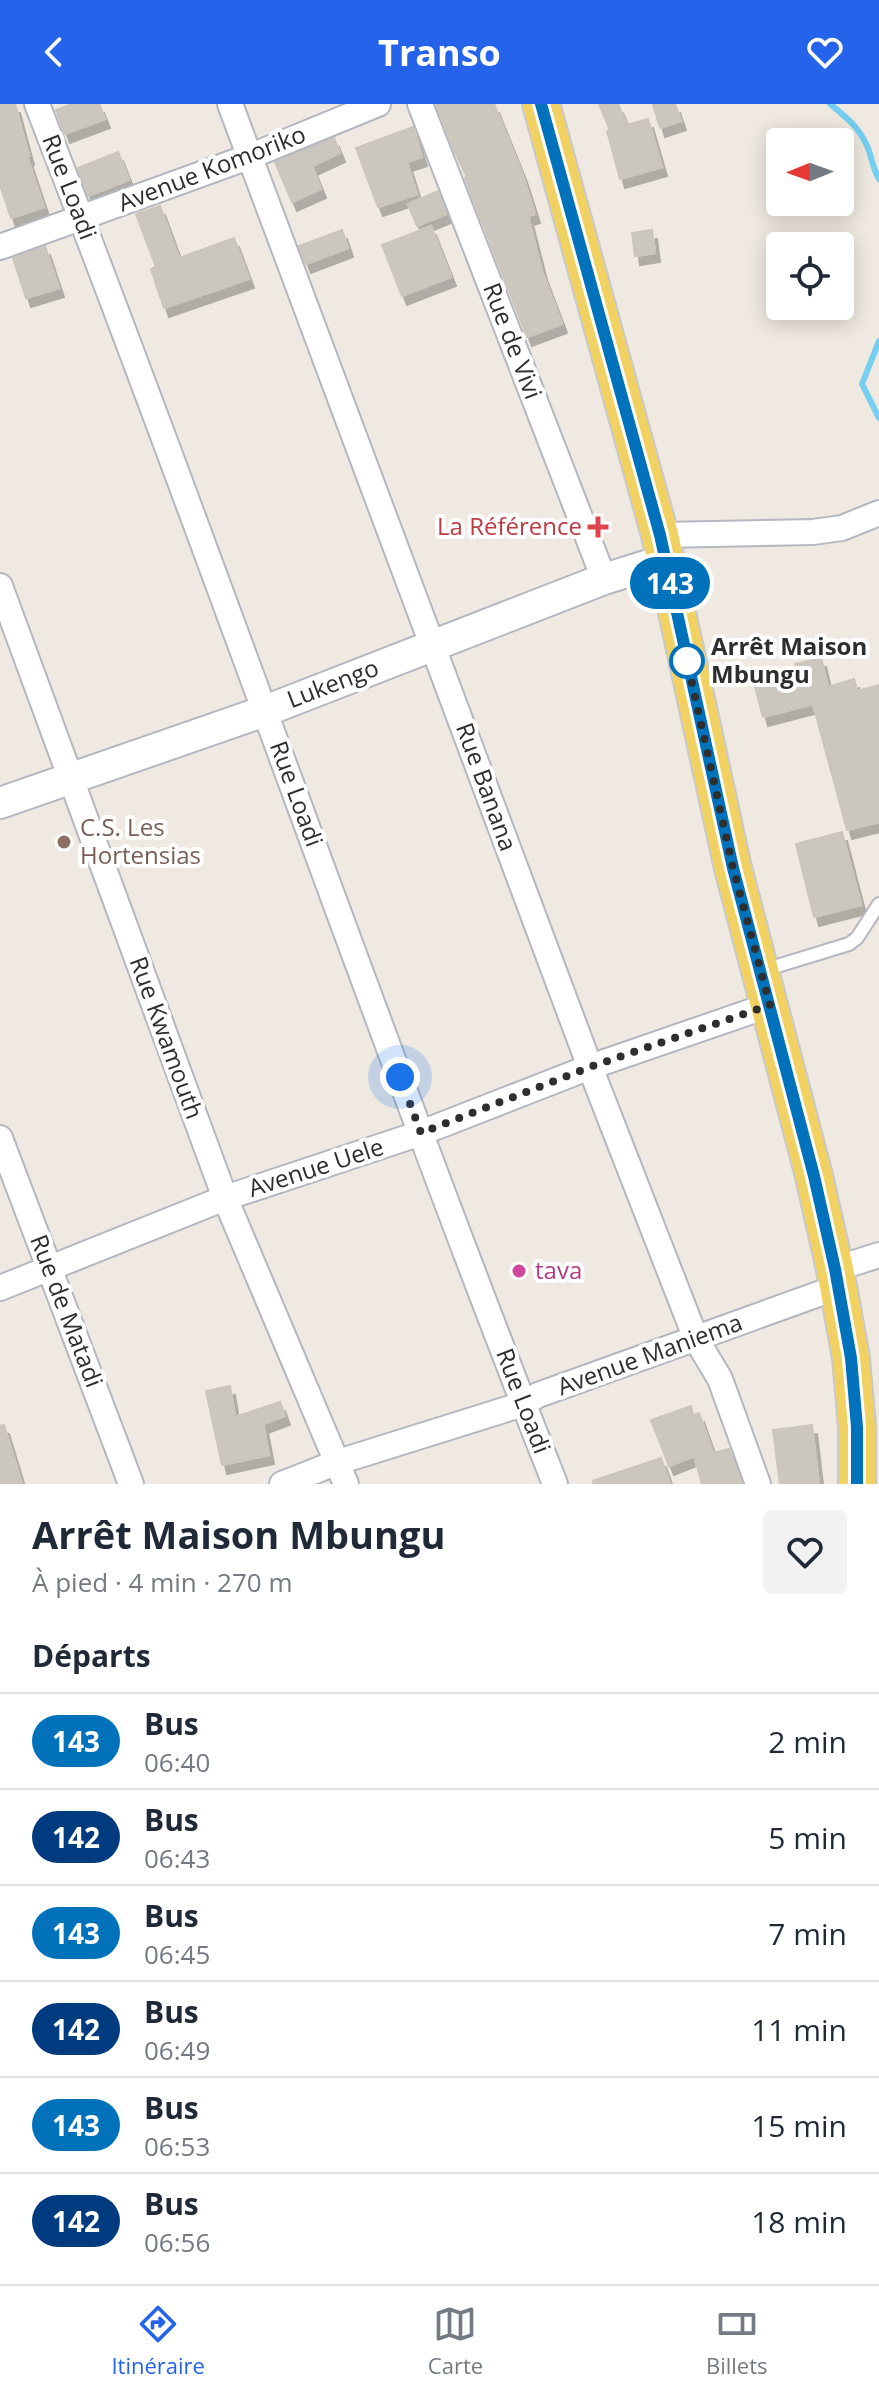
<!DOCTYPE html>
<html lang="fr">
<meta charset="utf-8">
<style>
:root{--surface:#fff;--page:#f2f2f3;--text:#1f2937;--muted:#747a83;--line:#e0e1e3;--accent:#2563eb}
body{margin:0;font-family:"Open Sans",sans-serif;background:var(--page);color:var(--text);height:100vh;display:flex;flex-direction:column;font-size:30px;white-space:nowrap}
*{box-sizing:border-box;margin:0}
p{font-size:26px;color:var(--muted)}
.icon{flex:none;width:44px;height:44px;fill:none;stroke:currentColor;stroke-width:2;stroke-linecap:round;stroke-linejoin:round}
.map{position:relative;height:1380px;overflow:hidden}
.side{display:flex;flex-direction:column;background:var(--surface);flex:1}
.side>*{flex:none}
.badge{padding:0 16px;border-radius:26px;font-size:28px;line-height:52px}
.needle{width:52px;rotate:269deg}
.controls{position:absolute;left:766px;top:24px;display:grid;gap:16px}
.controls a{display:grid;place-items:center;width:88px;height:88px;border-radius:8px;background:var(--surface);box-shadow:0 4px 20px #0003;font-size:40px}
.you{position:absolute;width:40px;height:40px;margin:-20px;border:6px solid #fff;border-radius:50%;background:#1a73e8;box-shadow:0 0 0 12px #1a73e833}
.map>.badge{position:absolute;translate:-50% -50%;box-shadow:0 0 0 4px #fff}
h2{padding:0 32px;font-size:30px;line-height:72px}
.round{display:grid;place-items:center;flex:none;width:84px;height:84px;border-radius:8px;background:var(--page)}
.overview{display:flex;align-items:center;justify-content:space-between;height:136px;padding:0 32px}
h1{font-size:38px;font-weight:700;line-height:60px}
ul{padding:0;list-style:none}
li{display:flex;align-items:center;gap:24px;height:96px;padding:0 32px;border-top:2px solid var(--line)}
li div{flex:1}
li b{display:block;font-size:30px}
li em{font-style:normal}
li .badge{min-width:88px;font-weight:700;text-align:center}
header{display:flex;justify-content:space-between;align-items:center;height:104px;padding:0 32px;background:var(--accent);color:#fff;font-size:36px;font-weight:700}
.menu{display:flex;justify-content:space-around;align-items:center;height:112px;border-top:2px solid var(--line);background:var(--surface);font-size:22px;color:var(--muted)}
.menu a{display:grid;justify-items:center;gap:4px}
.menu .current{color:var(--accent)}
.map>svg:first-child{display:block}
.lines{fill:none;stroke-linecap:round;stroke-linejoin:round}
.stream{stroke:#75cff0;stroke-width:6}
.building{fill:#cbc7bf;stroke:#cbc5ba;stroke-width:2;filter:url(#shadow)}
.service-casing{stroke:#b4b7c1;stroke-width:16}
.minor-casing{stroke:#b4b7c1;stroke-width:28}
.tertiary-casing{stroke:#b4b7c1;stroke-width:34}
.primary-casing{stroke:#c9c9c9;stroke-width:40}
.service{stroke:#fff;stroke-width:12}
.minor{stroke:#fff;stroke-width:24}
.tertiary{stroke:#fff;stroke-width:30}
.primary{stroke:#f2d163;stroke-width:36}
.line-casing{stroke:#fff;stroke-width:18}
.line{stroke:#0072bc;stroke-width:12}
.walk{stroke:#2e2e2e;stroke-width:8;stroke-dasharray:0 14.4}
.health-dot{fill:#e0444e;stroke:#fff;stroke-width:3}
.stop-dot{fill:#fff;stroke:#0072bc;stroke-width:4}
.education-dot{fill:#8d6e63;stroke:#fff;stroke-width:3}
.hotel-dot{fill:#d1479c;stroke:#fff;stroke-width:3}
.labels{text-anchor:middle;stroke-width:8;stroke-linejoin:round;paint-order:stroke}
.street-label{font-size:24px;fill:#2e2e2e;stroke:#fff}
.health-label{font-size:24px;fill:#be3a42;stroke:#fff;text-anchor:end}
.stop-label{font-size:24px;font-weight:bold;fill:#2e2e2e;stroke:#fff;text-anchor:start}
.education-label{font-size:24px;fill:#785e54;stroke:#fff;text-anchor:start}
.hotel-label{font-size:24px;fill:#b23c85;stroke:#fff;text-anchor:start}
</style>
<header><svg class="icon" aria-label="back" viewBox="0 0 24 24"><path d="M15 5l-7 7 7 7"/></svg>Transo<svg class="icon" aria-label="heart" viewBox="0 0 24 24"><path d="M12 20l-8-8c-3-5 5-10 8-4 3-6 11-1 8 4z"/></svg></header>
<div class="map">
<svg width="879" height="1380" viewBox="0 0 879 1380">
<defs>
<filter id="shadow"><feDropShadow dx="5" dy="9" stdDeviation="0" flood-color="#0004"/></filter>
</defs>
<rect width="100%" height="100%" fill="#efe9e1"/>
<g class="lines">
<!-- stream -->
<g class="stream">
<path d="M830 0C847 14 859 23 868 44 872 55 873 65 879 75"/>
<path d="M879 237 862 280 879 314"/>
</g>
</g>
<!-- building -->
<g class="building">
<path d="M0 0H15L29 52H27L44 103 11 114 0 81Z"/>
<path d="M72 0H99L105 15 65 30 56 6Z"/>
<path d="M436 0H494L522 69 535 110 528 112 542 167 562 220 527 233 465 74 467 73 455 48Z"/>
<path d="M599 0H618L627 21 648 15 662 63 620 75 607 27 610 26Z"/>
<path d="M653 0H675L681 17 660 24Z"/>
<path d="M413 23 422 53 407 58 417 90 378 103 356 44Z"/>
<path d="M334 34 340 49 312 62 321 85 292 98 275 58Z"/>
<path d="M118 48 129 76 88 92 78 64Z"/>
<path d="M438 87 446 110 417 122 408 100Z"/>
<path d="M160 102 179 154 234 134 249 175 164 204 151 165 156 163 136 110Z"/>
<path d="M431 122 451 173 402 192 382 141Z"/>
<path d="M342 126 348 144 306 160 299 142Z"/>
<path d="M652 126 655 149 635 152 632 129Z"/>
<path d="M45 142 59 184 26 194 13 154Z"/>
<path d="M821 554 828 583 854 575 857 587 879 581V718L847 726 813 600 763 613 753 575 796 564 795 560Z"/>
<path d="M842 728 861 801 814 813 796 740Z"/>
<path d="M230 1282 235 1313 280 1298 285 1312 263 1320 269 1351 222 1361 206 1287Z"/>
<path d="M691 1302 693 1311 699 1309 713 1349 729 1345 742 1380H702L694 1352 669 1362 651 1316Z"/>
<path d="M4 1321 22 1380H0V1322Z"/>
<path d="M812 1321 819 1380H780L773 1326Z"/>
<path d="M661 1354 670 1380H594L593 1377Z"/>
</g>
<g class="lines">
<!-- service casing -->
<g class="service-casing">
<path id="service" d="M764 866 849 840 857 834 879 800"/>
</g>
<!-- minor casing -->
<g class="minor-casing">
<g id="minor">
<path d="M37 0C215 458 375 923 555 1380"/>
<path d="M230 0 590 963 696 1235 720 1275 758 1380"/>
<path d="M420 0 604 475"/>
<path d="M0 143 251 52 378 0"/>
<path d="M660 431 813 428 842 424 879 409"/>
<path d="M0 482 225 1094 346 1380"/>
<path d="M0 1034 131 1380"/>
<path d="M835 1165 879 1151"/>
<path d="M0 1184 225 1094 421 1029 590 963 770 901"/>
<path d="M282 1380 338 1358 523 1300 538 1291 838 1183"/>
</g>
</g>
<!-- tertiary casing -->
<g class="tertiary-casing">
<path id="tertiary" d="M0 699 265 607 604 475 665 456"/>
</g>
<!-- primary casing -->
<g class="primary-casing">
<path id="primary" d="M541 0 660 431 733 764 814 1072 835 1165 851 1254 857 1323V1380"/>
</g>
<!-- service -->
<use href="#service" class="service"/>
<!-- minor -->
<use href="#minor" class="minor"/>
<!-- tertiary -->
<use href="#tertiary" class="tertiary"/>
<!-- primary -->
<use href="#primary" class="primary"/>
</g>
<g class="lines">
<!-- line casing -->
<g class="line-casing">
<path id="line" d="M541 0 660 431 733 764 814 1072 835 1165 851 1254 857 1323V1380"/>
</g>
<!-- line -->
<use href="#line" class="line"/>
<!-- walk -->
<path class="walk" d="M400 973 421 1029 590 963 770 901 733 764 685 548 687 557"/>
</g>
<!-- markers -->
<path class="health-dot" d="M594 411h8v8h8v8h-8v8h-8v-8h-8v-8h8z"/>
<circle class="stop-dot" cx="687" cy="557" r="16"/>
<circle class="education-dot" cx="64" cy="738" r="8"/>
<circle class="hotel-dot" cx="519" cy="1167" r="8"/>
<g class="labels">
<!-- street labels -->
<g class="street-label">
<text transform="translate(212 65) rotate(-21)" y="8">Avenue Komoriko</text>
<text transform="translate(69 83) rotate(69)" y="8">Rue Loadi</text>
<text transform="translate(512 237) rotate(69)" y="8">Rue de Vivi</text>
<text transform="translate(333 580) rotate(-21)" y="8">Lukengo</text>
<text transform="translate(486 683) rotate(70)" y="8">Rue Banana</text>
<text transform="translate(296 690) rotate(70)" y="8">Rue Loadi</text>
<text transform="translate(166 934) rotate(70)" y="8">Rue Kwamouth</text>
<text transform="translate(316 1064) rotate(-18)" y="8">Avenue Uele</text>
<text transform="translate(66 1207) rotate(69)" y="8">Rue de Matadi</text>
<text transform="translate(650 1251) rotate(-20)" y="8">Avenue Maniema</text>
<text transform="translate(523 1297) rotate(69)" y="8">Rue Loadi</text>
</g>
<!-- health labels -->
<g class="health-label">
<text x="582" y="431">La Référence</text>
</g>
<!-- stop labels -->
<g class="stop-label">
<text x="711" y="551">Arrêt Maison<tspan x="711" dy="28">Mbungu</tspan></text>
</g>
<!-- education labels -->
<g class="education-label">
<text x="80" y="732">C.S. Les<tspan x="80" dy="28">Hortensias</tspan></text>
</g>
<!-- hotel labels -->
<g class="hotel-label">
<text x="535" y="1175">tava</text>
</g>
</g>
</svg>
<div class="controls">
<a><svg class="needle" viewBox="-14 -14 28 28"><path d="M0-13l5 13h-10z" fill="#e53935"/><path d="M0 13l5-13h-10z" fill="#747a83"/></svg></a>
<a><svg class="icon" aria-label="locate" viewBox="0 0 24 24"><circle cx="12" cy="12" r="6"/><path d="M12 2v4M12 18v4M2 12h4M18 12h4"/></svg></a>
</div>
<div class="you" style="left:400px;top:973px"></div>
<b class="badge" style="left:670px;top:479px;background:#0072bc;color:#fff">143</b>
</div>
<section class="side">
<div class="overview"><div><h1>Arrêt Maison Mbungu</h1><p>À pied · 4 min · 270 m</p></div><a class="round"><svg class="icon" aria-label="heart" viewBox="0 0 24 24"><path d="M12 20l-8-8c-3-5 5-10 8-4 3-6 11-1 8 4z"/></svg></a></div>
<h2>Départs</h2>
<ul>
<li><span class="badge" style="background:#0072bc;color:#fff">143</span><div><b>Bus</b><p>06:40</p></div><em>2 min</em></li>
<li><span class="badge" style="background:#003b80;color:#fff">142</span><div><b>Bus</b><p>06:43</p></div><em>5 min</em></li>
<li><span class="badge" style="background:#0072bc;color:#fff">143</span><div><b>Bus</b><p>06:45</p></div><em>7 min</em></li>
<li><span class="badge" style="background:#003b80;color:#fff">142</span><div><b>Bus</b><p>06:49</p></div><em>11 min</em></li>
<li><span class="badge" style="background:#0072bc;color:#fff">143</span><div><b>Bus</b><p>06:53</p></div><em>15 min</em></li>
<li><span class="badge" style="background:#003b80;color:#fff">142</span><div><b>Bus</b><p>06:56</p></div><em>18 min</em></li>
</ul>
</section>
<nav class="menu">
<a class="current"><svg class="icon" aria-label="directions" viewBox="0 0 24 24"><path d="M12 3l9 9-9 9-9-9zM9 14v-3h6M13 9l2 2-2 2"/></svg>Itinéraire</a>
<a><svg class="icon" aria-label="map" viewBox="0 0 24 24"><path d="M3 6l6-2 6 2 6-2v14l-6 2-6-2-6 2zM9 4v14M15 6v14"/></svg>Carte</a>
<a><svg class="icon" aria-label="tickets" viewBox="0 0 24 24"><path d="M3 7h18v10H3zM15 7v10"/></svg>Billets</a>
</nav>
